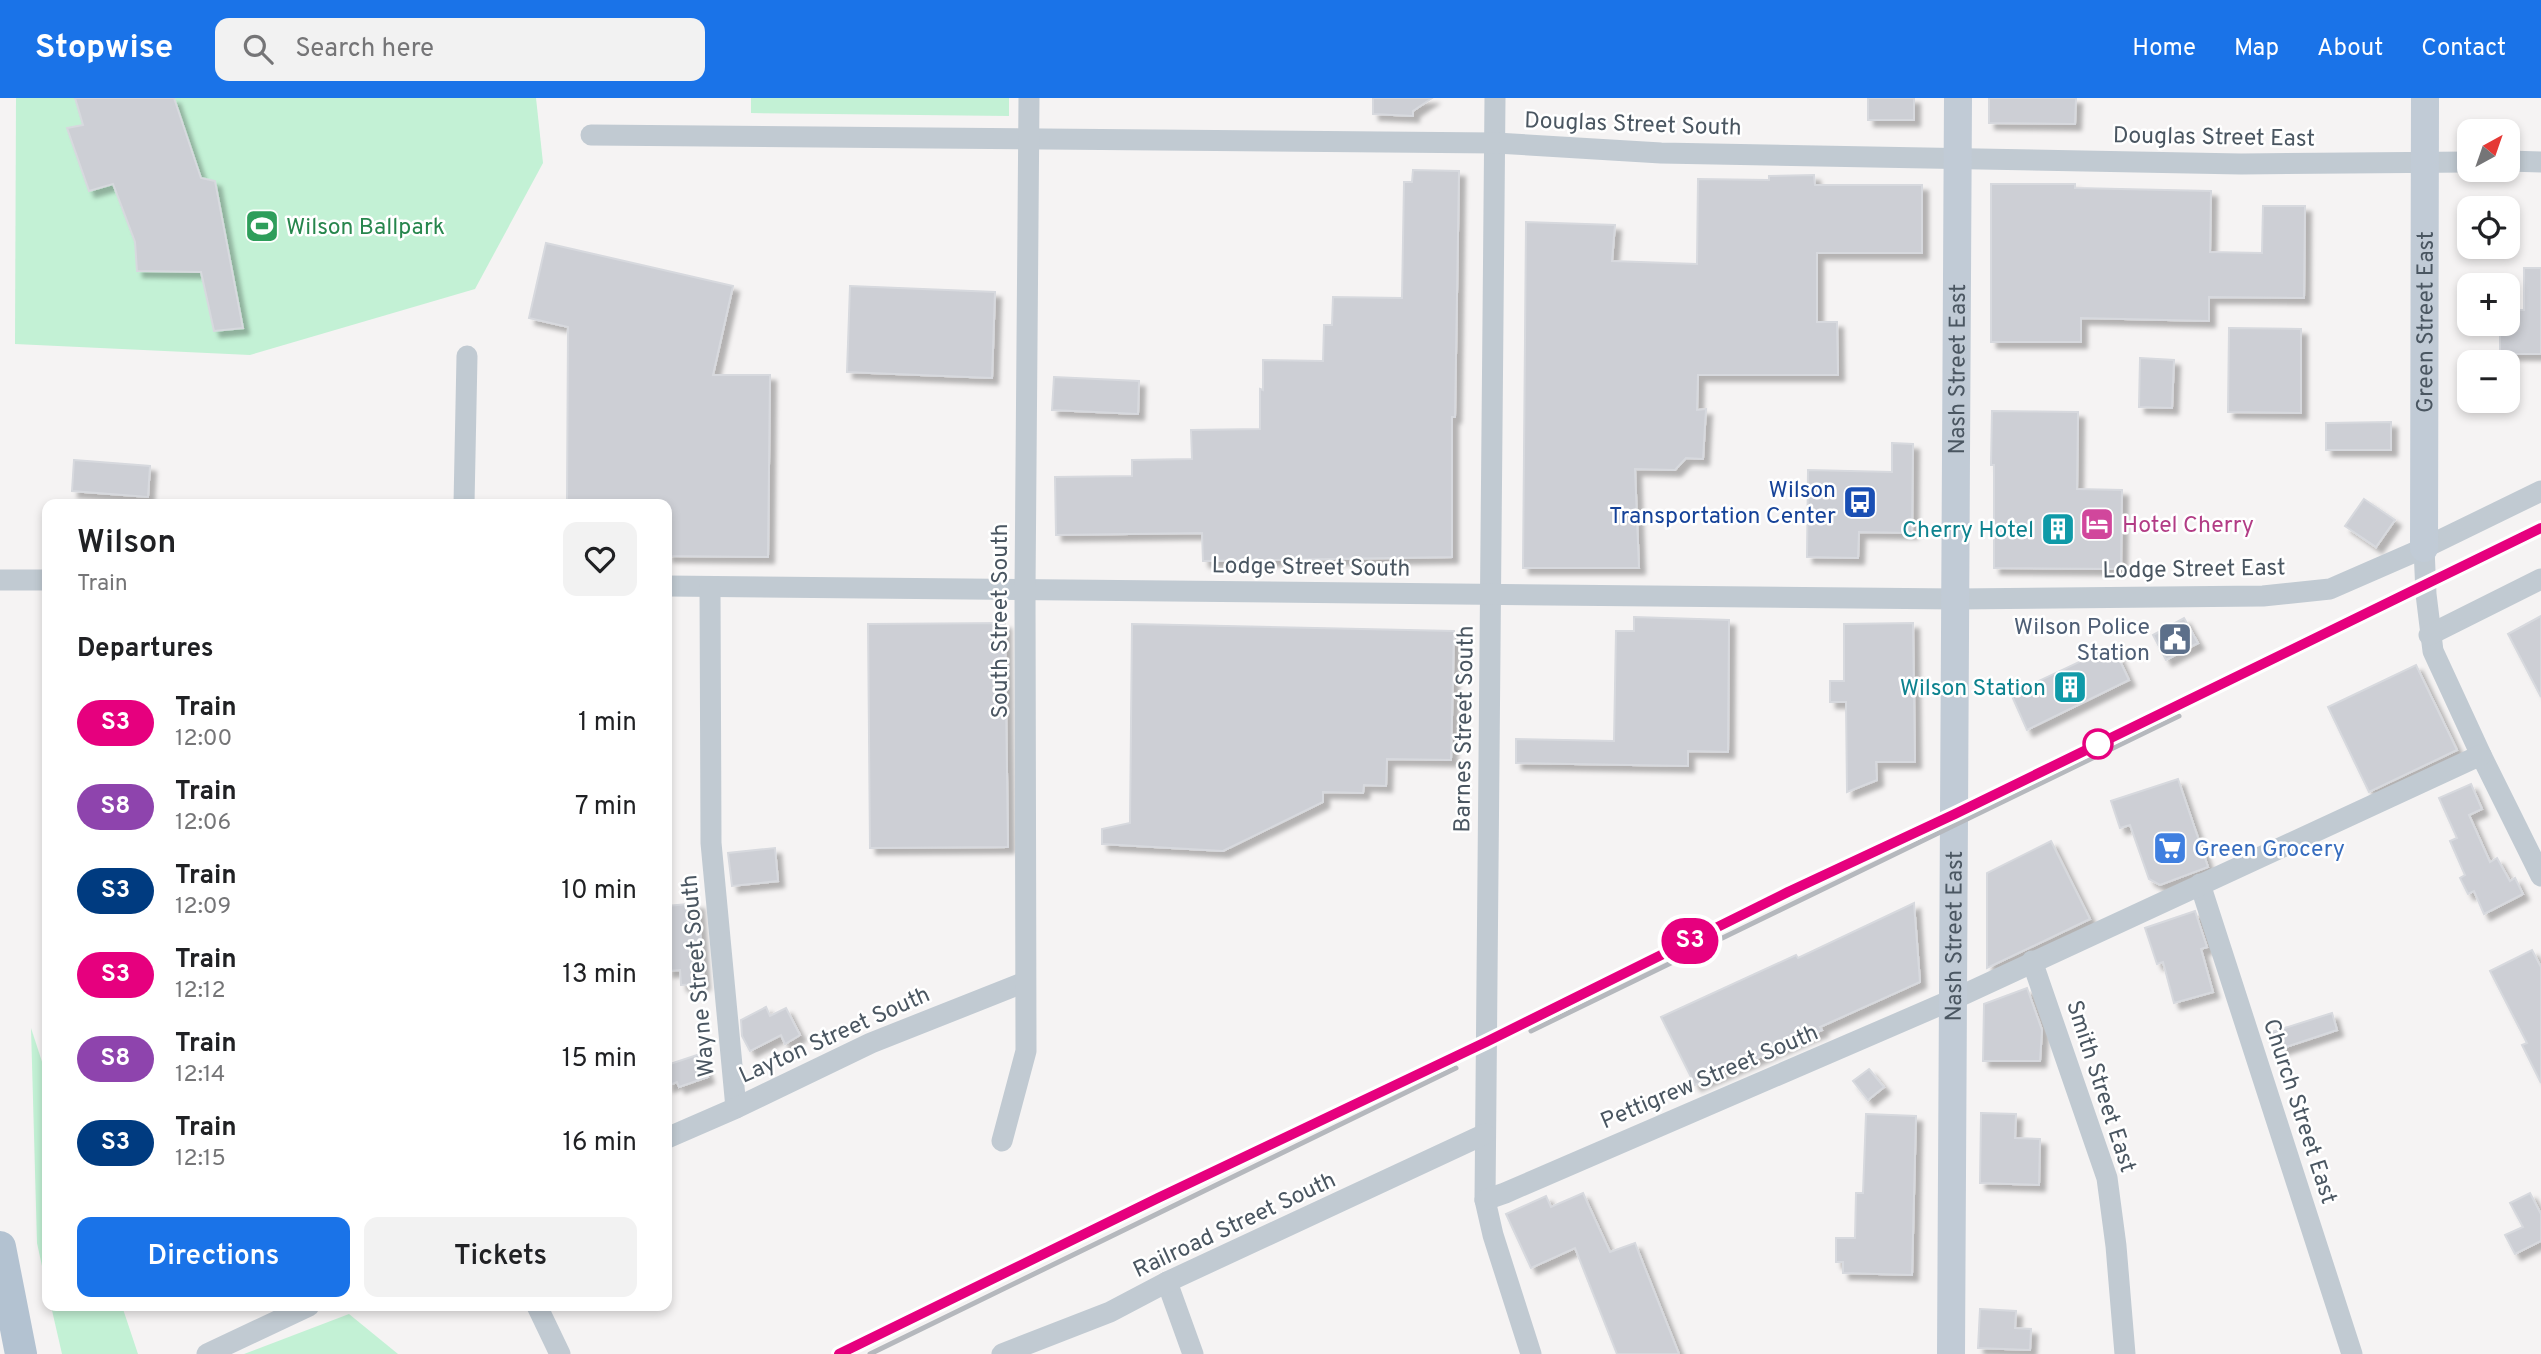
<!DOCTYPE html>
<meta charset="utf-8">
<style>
:root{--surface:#fff;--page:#f2f2f2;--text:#202124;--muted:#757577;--accent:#1a73e8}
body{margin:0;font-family:Overpass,sans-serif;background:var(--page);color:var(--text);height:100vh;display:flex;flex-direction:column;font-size:26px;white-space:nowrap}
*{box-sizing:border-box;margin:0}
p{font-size:23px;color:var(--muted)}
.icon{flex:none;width:38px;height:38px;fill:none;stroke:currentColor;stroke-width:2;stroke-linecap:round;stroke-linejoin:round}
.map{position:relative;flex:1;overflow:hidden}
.side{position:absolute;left:42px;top:401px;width:630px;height:812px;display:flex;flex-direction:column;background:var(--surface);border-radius:14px;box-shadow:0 4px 10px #0003}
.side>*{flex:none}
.badge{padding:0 14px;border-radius:23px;font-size:24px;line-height:46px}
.needle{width:46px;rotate:40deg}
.fabs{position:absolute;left:2457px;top:21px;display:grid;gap:14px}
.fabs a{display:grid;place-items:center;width:63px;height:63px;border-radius:14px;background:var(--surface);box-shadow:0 4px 10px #0003;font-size:35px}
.map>.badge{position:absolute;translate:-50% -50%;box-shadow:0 0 0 4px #fff}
h2{padding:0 35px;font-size:26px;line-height:63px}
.round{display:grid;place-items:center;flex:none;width:74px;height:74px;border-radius:14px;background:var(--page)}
.overview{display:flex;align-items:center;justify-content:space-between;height:119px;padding:0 35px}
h1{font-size:33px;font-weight:600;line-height:52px}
.action{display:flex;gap:14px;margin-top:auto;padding:14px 35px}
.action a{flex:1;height:80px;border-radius:14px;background:var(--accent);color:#fff;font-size:28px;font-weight:600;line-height:80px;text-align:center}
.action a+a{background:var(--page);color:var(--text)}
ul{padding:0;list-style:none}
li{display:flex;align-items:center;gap:21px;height:84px;padding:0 35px}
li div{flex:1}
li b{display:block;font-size:26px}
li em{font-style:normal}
li .badge{min-width:77px;font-weight:700;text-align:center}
header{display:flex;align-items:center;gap:42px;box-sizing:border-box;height:98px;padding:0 35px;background:var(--accent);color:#fff}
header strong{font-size:33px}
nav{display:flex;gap:38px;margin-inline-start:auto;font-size:24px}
.search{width:490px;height:63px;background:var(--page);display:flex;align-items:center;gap:18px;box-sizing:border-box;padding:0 24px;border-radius:14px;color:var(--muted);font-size:26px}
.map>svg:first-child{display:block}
.green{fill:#c3f1d5}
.building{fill:#cdcfd5;stroke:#d7d9de;stroke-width:2;filter:url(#shadow)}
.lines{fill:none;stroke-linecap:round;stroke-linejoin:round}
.street{stroke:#c1cad2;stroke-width:21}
.secondary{stroke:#c1cbd6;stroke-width:28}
.primary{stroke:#b3c2d1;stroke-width:32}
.rail{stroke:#b5b8bd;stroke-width:5}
.line-casing{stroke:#fff;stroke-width:16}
.line{stroke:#e6007e;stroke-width:10}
.stop-dot{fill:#fff;stroke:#e6007e;stroke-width:3.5}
.labels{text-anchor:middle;stroke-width:5;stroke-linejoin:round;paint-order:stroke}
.street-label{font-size:23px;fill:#4a5661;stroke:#fff}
.leisure-label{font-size:23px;fill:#27864d;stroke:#fff;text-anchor:start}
.transit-label{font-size:23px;fill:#164399;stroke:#fff;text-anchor:end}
.hotel-label{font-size:23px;fill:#b23c85;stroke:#fff;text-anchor:start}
.culture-label{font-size:23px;fill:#0d838f;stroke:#fff;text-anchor:end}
.service-label{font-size:23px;fill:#4e5e75;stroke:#fff;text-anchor:end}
.shop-label{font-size:23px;fill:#366cbe;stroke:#fff;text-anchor:start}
</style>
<header>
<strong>Stopwise</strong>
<div class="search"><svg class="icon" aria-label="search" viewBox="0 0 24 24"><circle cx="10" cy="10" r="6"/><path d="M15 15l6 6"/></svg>Search here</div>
<nav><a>Home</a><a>Map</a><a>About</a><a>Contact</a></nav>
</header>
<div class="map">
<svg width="2541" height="1256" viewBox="0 0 2541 1256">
<defs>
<filter id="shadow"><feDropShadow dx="6" dy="6" stdDeviation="2" flood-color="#0004"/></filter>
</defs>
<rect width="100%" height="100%" fill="#f5f3f3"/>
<!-- green -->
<g class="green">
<path d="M16 0H536L543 65 475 191 250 257 15 246Z"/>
<path d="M751 0H1009V18L751 15Z"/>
<path d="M31 930 47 979V1191L37 1145Z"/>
<path d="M51 1208H122L138 1256H62Z"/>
<path d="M349 1216 398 1256H244Z"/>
</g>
<!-- building -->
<g class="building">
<path d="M75 0H174L201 80 215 83 243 230 214 233 201 174 137 173 135 144 113 86 89 93 67 30 83 27Z"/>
<path d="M1373 0H1432L1413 13V18L1373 16Z"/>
<rect x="1868" y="0" width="46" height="22"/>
<path d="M1989 0H2076L2075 26 1989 25Z"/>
<path d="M1413 72 1459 73 1455 319H1452V459L1203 463 1202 435 1056 437 1055 379 1132 378V362L1192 361 1191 332 1260 331V291L1263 292V262L1323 263 1324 227H1332L1333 199 1402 200 1404 84H1412Z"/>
<path d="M1814 77 1815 87H1922V155H1817V224H1837L1838 277H1698L1697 312 1706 311 1703 361 1686 360 1675 372 1635 371 1639 470H1523L1526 124 1615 127 1612 163 1697 166 1698 81 1769 82V78Z"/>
<path d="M1991 86H2075V90L2211 93 2210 154 2262 155 2263 108H2305L2304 200 2209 199V223L2081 220V244H1991Z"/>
<path d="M546 145 733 188 713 277H770L768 459 667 458V406H567L568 229 529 220Z"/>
<path d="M2524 170H2541V256H2500V226H2508V212H2524Z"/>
<path d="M850 188 995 194 992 280 847 274Z"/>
<path d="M2229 230 2301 231V315L2228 314Z"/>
<path d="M2140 260 2174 262 2172 310 2139 309Z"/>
<path d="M1054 279 1139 283 1138 316 1052 312Z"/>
<path d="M1992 313 2078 314 2077 391 2122 392 2121 471 1994 470V367H1991Z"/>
<path d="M2391 324V352H2326V325Z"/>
<path d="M1892 345 1913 346 1912 435 1859 434 1858 460 1807 459 1808 372 1892 374Z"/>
<path d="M74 362 150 368 148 399 72 393Z"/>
<path d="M2364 401 2395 422 2376 449 2345 428Z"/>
<path d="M2541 518V599L2508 536Z"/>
<path d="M1634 519 1729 522 1728 654 1688 653V668L1516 665V641L1614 643 1616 533H1634Z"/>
<path d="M2184 520 2198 545 2166 562 2153 537Z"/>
<path d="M1005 525 1008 749 870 750 868 526Z"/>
<path d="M1913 525 1915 664H1876L1877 682 1847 694 1846 604H1830V583H1844V526Z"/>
<path d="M1132 526 1454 533 1451 662 1387 661 1386 688 1364 687 1363 695 1323 694V704L1223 753 1102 746V731L1130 725Z"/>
<path d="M2113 548 2129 582 2027 632 2011 596Z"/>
<path d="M2416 567 2457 652 2369 694 2328 609Z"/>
<path d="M2178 681 2208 769 2160 787 2149 781 2130 727 2120 730 2111 703Z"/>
<path d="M2471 686 2482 711 2469 717 2490 764 2497 760 2510 783 2515 780 2523 796 2484 816 2474 793 2468 796 2460 780 2465 777 2450 743 2457 740 2439 700Z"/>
<path d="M2051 743 2090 821 1987 870V775Z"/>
<path d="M775 750 778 783 732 788 728 755Z"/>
<path d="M698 805 704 886 681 887 680 872 667 873V808Z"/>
<path d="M1914 805 1920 884 1820 929 1822 932 1695 987 1661 919 1796 857 1798 860Z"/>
<path d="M2195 813 2207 849 2201 851 2213 894 2174 905 2163 864 2157 866 2145 830Z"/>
<path d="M2532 852 2541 869V985L2522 947 2527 945 2490 873Z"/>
<path d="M2027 890 2042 932 2040 963H1983L1984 906Z"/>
<path d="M766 909 770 918 786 910 800 937 785 946 781 937 750 953 742 938 741 922Z"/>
<path d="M2332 915 2337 932 2277 952 2272 934Z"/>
<path d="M700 956 708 979 679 989 677 984 667 988V967Z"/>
<path d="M1869 971 1884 989 1868 1002 1853 983Z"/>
<path d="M1981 1015 2016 1016 2015 1040 2040 1041 2039 1087 1980 1085Z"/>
<path d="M1866 1016 1916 1018 1912 1177 1843 1175V1164H1836V1140H1855L1856 1095H1863Z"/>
<path d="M1583 1095 1610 1154 1635 1145 1679 1256H1617L1575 1150 1531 1170 1506 1116 1546 1098 1551 1109Z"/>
<path d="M2530 1095 2541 1116V1143L2515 1156 2505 1137 2523 1129 2510 1105Z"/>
<path d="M1980 1211 2016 1213 2015 1230 2031 1231 2030 1252 1978 1250Z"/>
</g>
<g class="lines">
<!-- street -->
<g class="street">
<path d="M1495 0 1485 1102 1493 1137 1531 1256"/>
<path d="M591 37 1496 45 1661 55 2241 66 2469 64"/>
<path d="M2508 63 2541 64"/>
<path d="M464 406 467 258"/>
<path d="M2424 450 2426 496 2433 553 2481 657 2541 778"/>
<path d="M0 482H47"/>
<path d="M667 488 1956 501 2263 498 2330 491 2424 450 2541 393"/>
<path d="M710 489 711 745 736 1010"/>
<path d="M2429 537 2541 481"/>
<path d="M2200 786 2352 1256"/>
<path d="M2032 863 2107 1080 2116 1148 2125 1256"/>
<path d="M667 1040 736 1010 871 945 1025 884"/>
<path d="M1002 1043 1026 953 1025 492 1029 0"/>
<path d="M1485 1102 1505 1095 1954 901 2481 657"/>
<path d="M1167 1184 1193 1256"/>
<path d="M537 1208 560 1256"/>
<path d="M207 1256 309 1208"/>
<path d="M1002 1256 1110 1214 1167 1184 1485 1036"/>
</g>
<!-- secondary -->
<g class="secondary">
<path id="s1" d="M2424 450 2425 0"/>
<path id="s2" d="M1951 1256 1958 0"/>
</g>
<!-- primary -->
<path class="primary" d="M0 1149 21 1256"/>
<!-- rail -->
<g class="rail">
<path d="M1531 933 2179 618"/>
<path d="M839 1256 1158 1100 1486 944 1788 794 1955 716 2541 430"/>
<path d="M870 1256 1456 970"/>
</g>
</g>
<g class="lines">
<!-- line casing -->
<g class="line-casing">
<path id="line" d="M839 1256 1158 1100 1486 944 1788 794 1955 716 2541 430"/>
</g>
<!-- line -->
<use href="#line" class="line"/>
</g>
<!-- icons -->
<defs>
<g id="stadium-square" transform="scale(1.75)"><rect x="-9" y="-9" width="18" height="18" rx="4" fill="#2e9e5b" stroke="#fff"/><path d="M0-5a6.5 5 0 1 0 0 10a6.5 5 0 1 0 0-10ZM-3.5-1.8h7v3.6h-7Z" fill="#fff"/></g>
<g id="bus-square" transform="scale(1.75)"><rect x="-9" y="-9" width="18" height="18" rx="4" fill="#1a4fb4" stroke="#fff"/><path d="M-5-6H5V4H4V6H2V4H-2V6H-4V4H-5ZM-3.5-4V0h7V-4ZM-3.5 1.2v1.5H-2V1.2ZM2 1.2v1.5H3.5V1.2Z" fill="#fff"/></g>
<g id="hotel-square" transform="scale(1.75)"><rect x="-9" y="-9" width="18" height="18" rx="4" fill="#d1479c" stroke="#fff"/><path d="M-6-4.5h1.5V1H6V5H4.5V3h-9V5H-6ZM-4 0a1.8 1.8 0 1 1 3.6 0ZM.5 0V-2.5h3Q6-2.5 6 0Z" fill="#fff"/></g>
<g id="building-square" transform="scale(1.75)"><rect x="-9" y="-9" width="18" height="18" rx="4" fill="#0f9aa8" stroke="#fff"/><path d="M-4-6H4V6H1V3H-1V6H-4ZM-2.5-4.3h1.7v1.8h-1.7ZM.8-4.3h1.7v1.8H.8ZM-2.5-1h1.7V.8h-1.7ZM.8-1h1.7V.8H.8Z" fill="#fff"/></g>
<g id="civic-square" transform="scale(1.75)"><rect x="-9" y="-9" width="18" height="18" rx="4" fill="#5c6f8a" stroke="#fff"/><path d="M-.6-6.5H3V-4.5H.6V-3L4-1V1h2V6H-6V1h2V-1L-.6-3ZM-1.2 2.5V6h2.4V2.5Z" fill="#fff"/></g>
<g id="supermarket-square" transform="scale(1.75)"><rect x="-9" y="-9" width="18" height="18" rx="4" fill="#3f7fe0" stroke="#fff"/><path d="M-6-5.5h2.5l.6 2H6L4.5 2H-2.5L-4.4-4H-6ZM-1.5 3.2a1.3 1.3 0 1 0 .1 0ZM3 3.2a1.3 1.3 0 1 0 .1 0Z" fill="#fff"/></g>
</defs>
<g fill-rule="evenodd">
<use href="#stadium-square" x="262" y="128"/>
<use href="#bus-square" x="1860" y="404"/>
<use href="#hotel-square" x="2097" y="426"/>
<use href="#building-square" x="2058" y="431"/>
<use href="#civic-square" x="2175" y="541"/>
<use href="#building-square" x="2070" y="589"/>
<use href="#supermarket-square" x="2170" y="750"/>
</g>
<!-- markers -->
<circle class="stop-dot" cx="2098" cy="646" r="14"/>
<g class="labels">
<!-- street labels -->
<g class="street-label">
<text transform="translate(1633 25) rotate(2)" y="8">Douglas Street South</text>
<text transform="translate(2214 38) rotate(1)" y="8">Douglas Street East</text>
<text dy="8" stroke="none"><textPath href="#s1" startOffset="226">Green Street East</textPath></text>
<text dy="8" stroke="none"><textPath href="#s2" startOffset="985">Nash Street East</textPath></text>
<text transform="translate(1311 468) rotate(1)" y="8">Lodge Street South</text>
<text transform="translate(2194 470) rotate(-1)" y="8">Lodge Street East</text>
<text transform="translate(999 523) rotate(-90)" y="8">South Street South</text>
<text transform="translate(1463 631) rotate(-89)" y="8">Barnes Street South</text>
<text dy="8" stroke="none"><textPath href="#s2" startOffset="418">Nash Street East</textPath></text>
<text transform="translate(697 878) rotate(-95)" y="8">Wayne Street South</text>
<text transform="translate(834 936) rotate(-24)" y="8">Layton Street South</text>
<text transform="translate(1709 978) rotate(-23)" y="8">Pettigrew Street South</text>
<text transform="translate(2102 988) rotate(72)" y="8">Smith Street East</text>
<text transform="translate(2301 1013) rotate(72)" y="8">Church Street East</text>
<text transform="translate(1234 1126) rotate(-25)" y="8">Railroad Street South</text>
</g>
<!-- leisure labels -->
<g class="leisure-label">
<text x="286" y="136">Wilson Ballpark</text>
</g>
<!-- transit labels -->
<g class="transit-label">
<text x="1836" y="399">Wilson<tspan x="1836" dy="26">Transportation Center</tspan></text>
</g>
<!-- hotel labels -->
<g class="hotel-label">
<text x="2122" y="434">Hotel Cherry</text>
</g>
<!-- culture labels -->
<g class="culture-label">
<text x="2034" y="439">Cherry Hotel</text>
<text x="2046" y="597">Wilson Station</text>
</g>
<!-- service labels -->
<g class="service-label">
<text x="2150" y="536">Wilson Police<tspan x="2150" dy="26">Station</tspan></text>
</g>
<!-- shop labels -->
<g class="shop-label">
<text x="2194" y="758">Green Grocery</text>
</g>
</g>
</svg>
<div class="fabs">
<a><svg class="needle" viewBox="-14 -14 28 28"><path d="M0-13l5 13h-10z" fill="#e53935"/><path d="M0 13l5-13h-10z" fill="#757577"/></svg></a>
<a><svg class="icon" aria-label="locate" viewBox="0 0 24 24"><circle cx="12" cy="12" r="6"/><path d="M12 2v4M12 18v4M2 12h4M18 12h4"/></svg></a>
<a>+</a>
<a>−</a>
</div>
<b class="badge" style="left:1690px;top:843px;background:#e6007e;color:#fff">S3</b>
<section class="side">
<div class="overview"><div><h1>Wilson</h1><p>Train</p></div><a class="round"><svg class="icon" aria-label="heart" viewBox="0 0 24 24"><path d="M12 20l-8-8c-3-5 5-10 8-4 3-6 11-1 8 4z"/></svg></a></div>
<h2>Departures</h2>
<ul>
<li><span class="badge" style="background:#e6007e;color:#fff">S3</span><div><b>Train</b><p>12:00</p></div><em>1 min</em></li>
<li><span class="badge" style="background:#8e44ad;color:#fff">S8</span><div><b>Train</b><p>12:06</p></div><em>7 min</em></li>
<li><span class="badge" style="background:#003b80;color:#fff">S3</span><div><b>Train</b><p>12:09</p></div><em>10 min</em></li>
<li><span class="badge" style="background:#e6007e;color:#fff">S3</span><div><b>Train</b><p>12:12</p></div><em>13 min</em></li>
<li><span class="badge" style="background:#8e44ad;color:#fff">S8</span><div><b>Train</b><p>12:14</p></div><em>15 min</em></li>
<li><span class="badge" style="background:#003b80;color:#fff">S3</span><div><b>Train</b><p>12:15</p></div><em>16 min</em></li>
</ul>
<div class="action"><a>Directions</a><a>Tickets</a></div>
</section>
</div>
